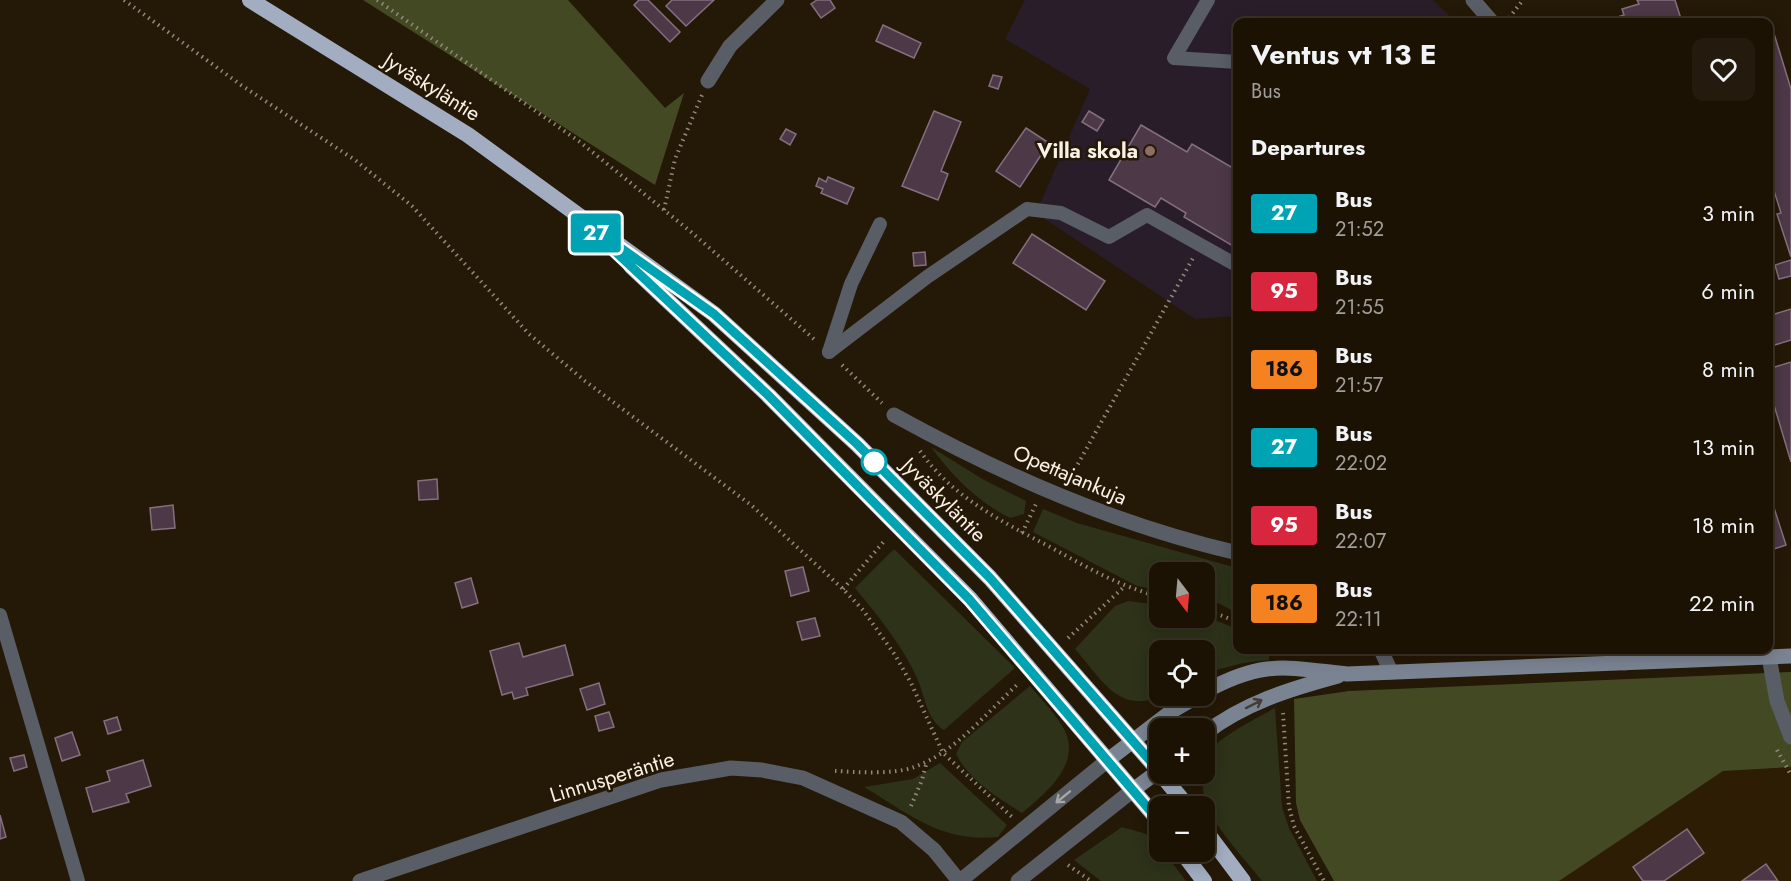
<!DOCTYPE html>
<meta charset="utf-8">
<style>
:root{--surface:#1b1204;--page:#241b0e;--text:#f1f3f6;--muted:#a09e9a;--line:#393226}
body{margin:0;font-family:Jost,sans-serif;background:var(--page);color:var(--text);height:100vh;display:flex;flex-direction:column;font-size:22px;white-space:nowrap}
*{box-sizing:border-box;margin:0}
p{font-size:20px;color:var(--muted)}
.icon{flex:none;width:33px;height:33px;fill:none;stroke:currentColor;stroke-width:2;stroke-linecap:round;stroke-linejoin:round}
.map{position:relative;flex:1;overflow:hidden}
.side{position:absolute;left:1233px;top:18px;width:540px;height:636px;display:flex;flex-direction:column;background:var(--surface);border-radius:12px;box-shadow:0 3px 15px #0003,0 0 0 2px var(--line)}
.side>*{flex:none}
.badge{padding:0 12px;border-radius:4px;font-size:21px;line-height:39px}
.needle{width:39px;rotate:164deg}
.buttons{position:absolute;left:1149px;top:562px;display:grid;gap:12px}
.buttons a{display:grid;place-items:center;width:66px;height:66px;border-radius:12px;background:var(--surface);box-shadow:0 3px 15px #0003,0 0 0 2px var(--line);font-size:30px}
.map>.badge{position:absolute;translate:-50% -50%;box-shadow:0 0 0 3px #fff}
h2{padding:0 18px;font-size:22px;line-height:54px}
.round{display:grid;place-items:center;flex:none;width:63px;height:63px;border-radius:12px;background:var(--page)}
.overview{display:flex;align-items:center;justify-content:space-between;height:102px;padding:0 18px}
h1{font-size:28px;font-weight:700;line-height:45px}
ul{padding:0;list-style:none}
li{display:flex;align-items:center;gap:18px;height:78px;padding:0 18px}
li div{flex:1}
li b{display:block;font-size:22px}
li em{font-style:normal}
li .badge{min-width:66px;font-weight:700;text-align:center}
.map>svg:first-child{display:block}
.built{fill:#2d1d04}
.education{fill:#291d2a}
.green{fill:#2d3219}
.forest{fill:#434a23}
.building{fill:#4c3846;stroke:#856f7f;stroke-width:1.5}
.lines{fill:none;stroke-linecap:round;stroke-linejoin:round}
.path{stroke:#948a7b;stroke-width:4;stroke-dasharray:1.5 4.5;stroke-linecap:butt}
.service{stroke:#585d66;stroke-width:14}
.minor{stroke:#585d66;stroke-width:15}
.tertiary{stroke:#585d66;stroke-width:15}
.secondary{stroke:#7a8391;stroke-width:15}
.trunk{stroke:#a2adc2;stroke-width:16}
.oneway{stroke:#423d37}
.oneway2{stroke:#a8a7a6}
.line-casing{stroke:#fff;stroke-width:14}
.line{stroke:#00a3b4;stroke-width:9}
.education-dot{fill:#8d6e63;stroke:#241806;stroke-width:2}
.stop-dot{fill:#fff;stroke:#00a3b4;stroke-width:3}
.labels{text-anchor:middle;stroke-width:5;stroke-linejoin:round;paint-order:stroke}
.street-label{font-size:21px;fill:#f9f1e5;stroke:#241806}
.poi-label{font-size:21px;font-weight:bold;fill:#f9f1e5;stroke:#241806;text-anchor:end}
</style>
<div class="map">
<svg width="1791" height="881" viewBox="0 0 1791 881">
<rect width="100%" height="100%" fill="#241806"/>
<!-- built -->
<path class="built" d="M1791 767V881H1559L1723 771Z"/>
<!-- education -->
<path class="education" d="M1025 0H1433L1456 22H1238L1237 316 1195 319 1036 213 1090 89 1005 39Z"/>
<!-- green -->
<g class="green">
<path d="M931 447 984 480 1026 501 1024 514 1010 518C978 502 952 476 931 447Z"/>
<path d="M1043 509 1077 523 1237 568V613L1220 604 1205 600 1204 573H1160L1159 590 1137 586 1033 532Z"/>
<path d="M894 549 1015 668 944 730C929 721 925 701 920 685 906 650 879 617 855 588Z"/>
<path d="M1128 601 1159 605 1160 618 1205 616 1237 629 1238 650H1269V660L1243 663 1205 673 1204 651H1160L1161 696C1118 715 1101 678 1075 649L1115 606Z"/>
<path d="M1030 686C1042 700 1057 715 1065 731 1081 765 1045 794 1022 813 998 798 969 780 956 754L962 742Z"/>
<path d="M1275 708 1282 807 1289 828 1317 881H1262C1240 852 1194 810 1204 773 1207 763 1207 752 1216 744 1234 729 1255 719 1275 708Z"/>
<path d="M940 763 1007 825 998 837C942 843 909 814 864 787L913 779Z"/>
<path d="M1122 827C1136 832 1160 833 1160 852H1164L1186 881H1101L1074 860Z"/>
</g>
<!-- forest -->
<g class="forest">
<path d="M363 0H568L665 108 684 93 655 185Z"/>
<path d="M1791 672V767L1723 771 1559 881H1334L1300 820 1296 803 1294 699 1349 691Z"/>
</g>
<!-- building -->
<g class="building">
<path d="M639 0H648L680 32 670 42 634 5Z"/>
<path d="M672 0H714L686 26 666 6Z"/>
<path d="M817 0H830L835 8 821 18 811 4Z"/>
<path d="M1637 0H1675L1682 22H1601L1624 15 1622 9 1639 4Z"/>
<path d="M883 25 921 43 914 58 876 41Z"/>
<path d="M1772 27 1791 89V257L1777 214 1781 213 1768 172V28Z"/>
<path d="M993 75 1002 77 998 89 989 86Z"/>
<path d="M934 111 961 122 941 171 948 174 938 200 902 186Z"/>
<path d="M1089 111 1104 120 1097 131 1082 122Z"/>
<path d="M1141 125 1187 152 1192 144 1238 171V249L1184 217 1186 213 1161 198 1155 207 1109 180Z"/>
<path d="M1026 128 1049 143 1020 187 996 171Z"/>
<path d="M786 129 796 134 790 145 780 139Z"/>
<path d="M828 177 854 188 847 204 821 193 823 189 816 186 819 178 826 182Z"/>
<path d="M1032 234 1105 281 1086 310 1013 263Z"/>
<path d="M925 252 926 265 914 266 913 253Z"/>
<path d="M1791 260V276L1779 279 1775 265Z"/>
<path d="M1791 309V340L1768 347V316Z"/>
<path d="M1791 362V462L1768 385V369Z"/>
<path d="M437 479 438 499 419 500 418 481Z"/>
<path d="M1768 489 1786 545 1768 551Z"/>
<path d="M173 505 175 528 152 530 150 508Z"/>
<path d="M803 567 809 591 791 596 785 571Z"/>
<path d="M471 578 478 603 462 608 455 583Z"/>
<path d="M815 618 820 636 802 640 797 622Z"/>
<path d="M519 643 523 657 565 645 573 675 526 688 528 695 514 699 512 692 502 695 490 651Z"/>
<path d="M599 683 605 704 587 710 580 689Z"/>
<path d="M609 712 614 727 599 731 595 716Z"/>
<path d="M117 717 121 730 108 734 104 721Z"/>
<path d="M72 732 80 755 62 761 55 738Z"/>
<path d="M24 755 27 767 14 771 10 758Z"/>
<path d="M143 760 151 786 126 794 129 802 93 812 86 788 110 781 107 771Z"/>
<path d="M0 815 6 837 0 839Z"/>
<path d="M1687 829 1704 853 1664 881H1643L1633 867Z"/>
<path d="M1766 864 1778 881H1742Z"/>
</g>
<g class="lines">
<!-- path -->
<g class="path">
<path d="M124 0 241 85 355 160 412 206 529 334 585 381 751 505 843 589 863 610 895 655 911 683 943 753 1012 817"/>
<path d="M377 0 580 142 690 231 814 339"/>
<path d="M1509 18 1523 0"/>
<path d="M664 210 675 159 702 95"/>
<path d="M842 365 882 403"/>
<path d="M920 451C953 498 1003 522 1052 548 1090 569 1117 585 1160 597"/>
<path d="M1069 480 1193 258"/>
<path d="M1022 533 1036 504"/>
<path d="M843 589 886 539"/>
<path d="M1204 609 1238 622"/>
<path d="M1068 638 1124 587"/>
<path d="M1329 650 1363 651"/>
<path d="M1283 713 1289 807 1294 826 1324 881"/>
<path d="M1777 750 1791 775"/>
<path d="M835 771C857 772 893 775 914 767 955 753 987 712 1019 683"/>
<path d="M911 806 922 780 927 761"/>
<path d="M1068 865 1091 881"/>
</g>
<!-- service -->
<g class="service">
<path d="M1208 0 1174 58 1238 62"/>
<path d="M829 352 927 277 1027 209 1061 213 1109 237 1147 215 1238 266"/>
<path d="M829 352 851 284 880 224"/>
<path d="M0 615 78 881"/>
</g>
<!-- minor -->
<g class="minor">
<path d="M1473 0 1492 22"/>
<path d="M708 81 730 46 777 0"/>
<path d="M894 415C1003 475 1116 525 1238 553"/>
<path d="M1381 650 1391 672"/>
<path d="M1769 657 1777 701 1791 737"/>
<path d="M1625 663 1627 650"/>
</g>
<!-- tertiary -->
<g class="tertiary">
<path d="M360 881 661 780 731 768 762 770 803 778 901 822 934 850 959 881"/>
<path d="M960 881 1108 760"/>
<path d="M1018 881 1133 790"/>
</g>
<!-- secondary -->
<g class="secondary">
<path d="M1204 692C1263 660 1283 667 1347 674L1791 656"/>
<path d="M1204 734C1244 703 1290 689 1338 676"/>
<path d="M1108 760 1172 711 1198 696"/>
<path d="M1133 790 1160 770"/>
</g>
<!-- trunk -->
<g class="trunk">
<path d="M250 0 468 135 714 314 857 444 990 578 1160 772"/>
<path d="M631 266 768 395 970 599 1160 822"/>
<path d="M1161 774 1188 807"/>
<path d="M1204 829 1243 881"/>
<path d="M1182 852 1204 881"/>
</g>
</g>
<!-- one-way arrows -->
<defs><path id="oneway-shaft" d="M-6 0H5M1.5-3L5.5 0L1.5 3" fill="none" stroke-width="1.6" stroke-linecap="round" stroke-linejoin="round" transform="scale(1.5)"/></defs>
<use class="oneway" href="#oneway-shaft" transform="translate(1254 704) rotate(-27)"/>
<use class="oneway2" href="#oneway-shaft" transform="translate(1063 797) rotate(141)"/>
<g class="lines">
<!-- line casing -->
<g class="line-casing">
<path id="line" d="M1160 772 990 578 857 444 714 314 584 222 768 395 969 599 1160 822"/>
</g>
<!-- line -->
<use href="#line" class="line"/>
</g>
<!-- markers -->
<circle class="education-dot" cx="1150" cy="151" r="6"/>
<circle class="stop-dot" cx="874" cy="462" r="12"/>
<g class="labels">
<!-- street labels -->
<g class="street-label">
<text transform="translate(432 87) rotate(32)" y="7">Jyväskyläntie</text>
<text transform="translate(1070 475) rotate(23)" y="7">Opettajankuja</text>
<text transform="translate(944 500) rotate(45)" y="7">Jyväskyläntie</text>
<text transform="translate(612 777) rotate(-17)" y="7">Linnusperäntie</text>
</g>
<!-- poi labels -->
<g class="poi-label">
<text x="1138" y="158">Villa skola</text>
</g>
</g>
</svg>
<div class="buttons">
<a><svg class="needle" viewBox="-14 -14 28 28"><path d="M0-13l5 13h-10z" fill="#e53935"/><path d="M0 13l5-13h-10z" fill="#a09e9a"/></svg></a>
<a><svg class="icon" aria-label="locate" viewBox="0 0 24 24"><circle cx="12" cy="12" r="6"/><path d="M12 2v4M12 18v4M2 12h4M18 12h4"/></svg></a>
<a>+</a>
<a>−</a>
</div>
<b class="badge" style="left:596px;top:233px;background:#00a3b4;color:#fff">27</b>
<section class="side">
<div class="overview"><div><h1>Ventus vt 13 E</h1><p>Bus</p></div><a class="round"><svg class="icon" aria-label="heart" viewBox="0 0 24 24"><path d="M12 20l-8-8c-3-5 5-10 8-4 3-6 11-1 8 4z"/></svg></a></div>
<h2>Departures</h2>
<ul>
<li><span class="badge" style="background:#00a3b4;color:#fff">27</span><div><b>Bus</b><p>21:52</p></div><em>3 min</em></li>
<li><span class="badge" style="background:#d7263d;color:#fff">95</span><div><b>Bus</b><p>21:55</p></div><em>6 min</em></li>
<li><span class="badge" style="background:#f58220;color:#111">186</span><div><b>Bus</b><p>21:57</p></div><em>8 min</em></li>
<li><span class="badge" style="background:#00a3b4;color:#fff">27</span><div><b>Bus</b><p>22:02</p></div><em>13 min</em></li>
<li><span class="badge" style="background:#d7263d;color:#fff">95</span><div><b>Bus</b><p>22:07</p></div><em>18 min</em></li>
<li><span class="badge" style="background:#f58220;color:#111">186</span><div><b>Bus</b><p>22:11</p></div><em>22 min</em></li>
</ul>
</section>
</div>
